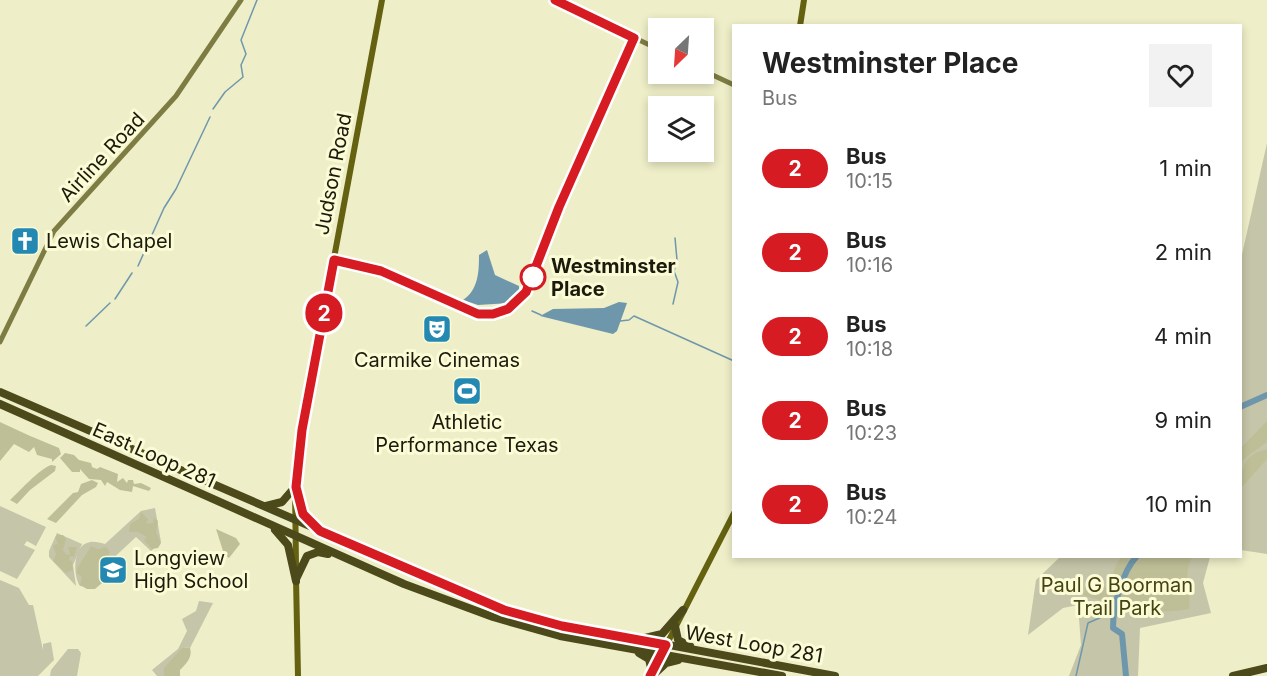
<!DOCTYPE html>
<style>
:root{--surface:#fff;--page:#f2f2f2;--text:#222;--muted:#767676}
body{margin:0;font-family:Inter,sans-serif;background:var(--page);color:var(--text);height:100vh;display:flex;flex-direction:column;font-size:22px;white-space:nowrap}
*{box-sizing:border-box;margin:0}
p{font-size:20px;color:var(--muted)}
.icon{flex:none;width:33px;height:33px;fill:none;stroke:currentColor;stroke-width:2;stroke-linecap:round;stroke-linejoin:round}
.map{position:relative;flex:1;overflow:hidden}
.details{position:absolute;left:732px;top:24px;width:510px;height:534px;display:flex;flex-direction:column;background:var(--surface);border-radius:0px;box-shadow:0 3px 9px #0003}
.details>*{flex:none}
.badge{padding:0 12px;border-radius:20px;font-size:21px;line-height:39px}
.needle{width:39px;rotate:205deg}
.controls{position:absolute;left:648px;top:18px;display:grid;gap:12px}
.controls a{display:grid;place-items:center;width:66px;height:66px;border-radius:0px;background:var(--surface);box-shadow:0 3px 9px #0003;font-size:30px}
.map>.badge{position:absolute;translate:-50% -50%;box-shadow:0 0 0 3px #fff}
.round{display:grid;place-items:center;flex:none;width:63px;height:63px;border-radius:0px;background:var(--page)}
.head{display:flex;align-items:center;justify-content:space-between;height:102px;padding:0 30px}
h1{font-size:28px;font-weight:700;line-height:45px}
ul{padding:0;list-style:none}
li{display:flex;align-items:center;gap:18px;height:84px;padding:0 30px}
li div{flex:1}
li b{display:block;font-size:22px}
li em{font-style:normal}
li .badge{min-width:66px;font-weight:700;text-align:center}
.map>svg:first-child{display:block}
.green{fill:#c5c5a9}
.forest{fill:#bfbf97}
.water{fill:#6f97ac}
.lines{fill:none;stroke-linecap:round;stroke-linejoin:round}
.stream{stroke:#6f97ac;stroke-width:1.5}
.river{stroke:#6f97ac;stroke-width:6}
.secondary{stroke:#7d7c43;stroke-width:5}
.primary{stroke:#646110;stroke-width:6}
.highway{stroke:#4c4a1a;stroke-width:8}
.line-casing{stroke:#fff;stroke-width:14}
.line{stroke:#d61b22;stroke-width:9}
.stop-dot{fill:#fff;stroke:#d61b22;stroke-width:3}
.labels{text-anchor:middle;stroke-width:6;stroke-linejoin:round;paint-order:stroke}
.street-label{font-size:20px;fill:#1b1b0d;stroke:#fbfbd5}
.poi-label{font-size:20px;fill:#1b1b0d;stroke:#fbfbd5;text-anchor:start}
.stop-label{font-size:20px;font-weight:bold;fill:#1b1b0d;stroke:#fbfbd5;text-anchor:start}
.park-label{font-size:20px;fill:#444313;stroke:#fbfbd5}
</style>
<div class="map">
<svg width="1267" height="676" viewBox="0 0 1267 676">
<rect width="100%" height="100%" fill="#eeeec8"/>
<!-- green -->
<g class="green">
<path d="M1267 143V554L1241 550V259Z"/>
<path d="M0 506 46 527 36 546 27 541 24 545 35 550 17 579 0 571Z"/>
<path d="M155 508 161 542 151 551 136 537 107 564 110 578 96 587 80 586C73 576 72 545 90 542 94 541 101 543 105 544L141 511Z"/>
<path d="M57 533 82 544 73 565 76 586 49 557V551Z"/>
<path d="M1060 557H1210L1203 583 1211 613 1140 628 1138 676H1069L1081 645 1078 605 1063 608 1028 635 1036 580Z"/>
<path d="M0 580 19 588 29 605H33L43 650V644L51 642 54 660 38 676H0Z"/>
<path d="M199 601 213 603 190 648 183 647C177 657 164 664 164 676H157L152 670 178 649 187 631 182 619 196 611Z"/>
<path d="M68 649H78L81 653 77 676H50L51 670Z"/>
</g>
<!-- forest -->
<g class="forest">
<path d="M1267 421V442L1241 461V448Z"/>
<path d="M0 422C19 431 39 440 59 448L61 454 52 462V459L37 455 34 447 29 452 14 444 0 461Z"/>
<path d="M1267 449V459L1241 488C1240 468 1246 453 1267 449Z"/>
<path d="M65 453 74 455 79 460 91 463 92 467 97 469 100 467 118 474 117 482 123 478 127 483 128 480H133L134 484 141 483 151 488 149 491 133 486 132 492 120 490 107 482 105 486 101 480 89 479 80 469V472H72L60 458Z"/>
<path d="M51 465 56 466 55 471 30 490 17 504 10 500C21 490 38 470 51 465Z"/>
<path d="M92 480 98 483 96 487 82 495 56 523 47 519 73 493 78 492 81 484Z"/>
<path d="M141 512 148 519 146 524 153 523 154 518 158 521 156 532 161 543 158 548 152 549 144 540 147 537 138 532H129L130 524 139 519Z"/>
<path d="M216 529 236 538 240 544 229 558 224 554Z"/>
<path d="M57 535H63L66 539 63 550 67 555 70 554 68 547H77L74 557 70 556 69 560 72 561 73 570 66 573 53 561 56 554 53 546 58 543 55 538Z"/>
<path d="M91 546 98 549 106 547 110 552 105 560 106 567 101 571 104 581 95 589H87L80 585 82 577 77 573V569Z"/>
<path d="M1121 557H1192C1182 577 1192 589 1189 609 1171 613 1119 613 1107 599L1099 600 1083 595 1087 585 1100 574 1104 586 1110 594C1112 579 1112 570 1121 557Z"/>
<path d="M183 647 190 648C193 657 186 664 180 670V676H164V668Z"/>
</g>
<!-- water -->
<g class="water">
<path d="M487 250 495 275 519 286V293L510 303 478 305 463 300C478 290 479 273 479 255Z"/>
<path d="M619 302 627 303 617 331 613 334 540 316 553 309 604 308Z"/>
</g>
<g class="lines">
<!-- stream -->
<g class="stream">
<path d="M213 109 225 92 243 77 241 65 246 54 241 40 257 0"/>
<path d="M138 266 164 208 176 189 210 117"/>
<path d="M115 299 132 273"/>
<path d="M673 304 678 282 674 271 677 260 675 238"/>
<path d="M532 311 541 315"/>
<path d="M620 321 629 320 634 316 734 361"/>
<path d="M86 326 110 303"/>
<path d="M1133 556 1137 557"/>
<path d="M1076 676 1088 623 1113 612"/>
</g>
<!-- river -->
<g class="river">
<path d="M1240 407 1267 395"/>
<path d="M1126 676 1122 634 1113 628C1113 606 1122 572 1137 556"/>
</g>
<!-- secondary -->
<g class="secondary">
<path d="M555 0 658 49"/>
<path d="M704 71 734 85"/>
<path d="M0 342 54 231 176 96 241 0"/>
</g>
<!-- primary -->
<g class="primary">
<path d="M800 26 804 0"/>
<path d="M296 567 295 487 302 430 382 0"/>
<path d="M296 578 298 676"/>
<path d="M652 673 734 513"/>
</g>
<!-- highway -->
<g class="highway">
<path d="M0 392 504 610 562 625 835 676"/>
<path d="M0 404 404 584 493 617 560 636 782 676"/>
<path d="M295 487 301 510 314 526"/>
<path d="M266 506 282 502 295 487"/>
<path d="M275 530 288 545 296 581"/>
<path d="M296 579 307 556 318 552 328 554"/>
<path d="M675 626 678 640 690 646"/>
<path d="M645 638 662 634 683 610"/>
<path d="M639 653 649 659 652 672"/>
<path d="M652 676 666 663 678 660"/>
<path d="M1233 676 1267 668"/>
</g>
</g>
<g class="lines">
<!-- line casing -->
<g class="line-casing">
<path id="line" d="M555 0 634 38 559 207 526 292 508 309 493 314H478L381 271 334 260 302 430 296 487 303 514 320 531 504 610 562 626 666 645 650 676"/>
</g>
<!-- line -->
<use href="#line" class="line"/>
</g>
<!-- icons -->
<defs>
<g id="church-square" transform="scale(1.5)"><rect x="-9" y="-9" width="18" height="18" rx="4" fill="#2489b2" stroke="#fbfbd5"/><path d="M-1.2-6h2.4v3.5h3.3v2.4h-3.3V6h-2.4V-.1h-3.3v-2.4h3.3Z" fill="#fff"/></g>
<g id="theatre-square" transform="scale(1.5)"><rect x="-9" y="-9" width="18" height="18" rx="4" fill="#2489b2" stroke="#fbfbd5"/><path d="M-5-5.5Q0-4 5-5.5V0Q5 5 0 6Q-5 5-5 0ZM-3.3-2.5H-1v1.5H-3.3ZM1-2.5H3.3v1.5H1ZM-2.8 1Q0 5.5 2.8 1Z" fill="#fff"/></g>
<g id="stadium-square" transform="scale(1.5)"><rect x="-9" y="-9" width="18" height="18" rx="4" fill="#2489b2" stroke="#fbfbd5"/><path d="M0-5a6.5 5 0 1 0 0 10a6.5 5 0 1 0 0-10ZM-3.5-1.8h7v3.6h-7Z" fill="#fff"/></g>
<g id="school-square" transform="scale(1.5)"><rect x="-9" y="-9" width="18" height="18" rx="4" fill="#2489b2" stroke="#fbfbd5"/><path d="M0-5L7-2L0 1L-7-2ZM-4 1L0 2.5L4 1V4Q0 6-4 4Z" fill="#fff"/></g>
</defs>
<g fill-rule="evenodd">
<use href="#church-square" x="25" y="241"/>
<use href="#theatre-square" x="437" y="329"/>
<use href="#stadium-square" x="467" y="391"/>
<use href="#school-square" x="113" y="570"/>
</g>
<!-- markers -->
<circle class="stop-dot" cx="533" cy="277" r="12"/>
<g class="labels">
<!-- street labels -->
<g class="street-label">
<text transform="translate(102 157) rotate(-47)" y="7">Airline Road</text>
<text transform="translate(333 174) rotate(-79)" y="7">Judson Road</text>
<text transform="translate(154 455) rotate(24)" y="7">East Loop 281</text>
<text transform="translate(754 644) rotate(10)" y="7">West Loop 281</text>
</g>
<!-- poi labels -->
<g class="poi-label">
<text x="46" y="248">Lewis Chapel</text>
<text x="437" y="367" text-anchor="middle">Carmike Cinemas</text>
<text x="467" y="429" text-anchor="middle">Athletic<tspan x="467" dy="23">Performance Texas</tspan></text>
<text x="134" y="565">Longview<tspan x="134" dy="23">High School</tspan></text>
</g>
<!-- stop labels -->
<g class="stop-label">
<text x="551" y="273">Westminster<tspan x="551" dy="23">Place</tspan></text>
</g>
<!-- park labels -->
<g class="park-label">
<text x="1117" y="592">Paul G Boorman<tspan x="1117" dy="23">Trail Park</tspan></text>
</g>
</g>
</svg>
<div class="controls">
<a><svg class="needle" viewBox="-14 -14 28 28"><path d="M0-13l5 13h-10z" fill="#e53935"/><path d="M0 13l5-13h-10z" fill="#767676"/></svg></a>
<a><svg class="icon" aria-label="layers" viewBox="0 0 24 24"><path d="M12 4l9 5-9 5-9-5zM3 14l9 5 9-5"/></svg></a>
</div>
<b class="badge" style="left:324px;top:313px;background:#d61b22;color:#fff">2</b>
<section class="details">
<div class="head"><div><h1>Westminster Place</h1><p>Bus</p></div><a class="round"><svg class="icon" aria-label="heart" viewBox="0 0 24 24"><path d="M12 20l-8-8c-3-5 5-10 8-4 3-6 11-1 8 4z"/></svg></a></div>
<ul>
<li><span class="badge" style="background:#d61b22;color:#fff">2</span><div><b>Bus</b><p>10:15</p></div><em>1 min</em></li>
<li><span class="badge" style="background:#d61b22;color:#fff">2</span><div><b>Bus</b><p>10:16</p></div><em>2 min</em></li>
<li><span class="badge" style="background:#d61b22;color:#fff">2</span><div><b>Bus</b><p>10:18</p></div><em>4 min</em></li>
<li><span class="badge" style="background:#d61b22;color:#fff">2</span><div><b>Bus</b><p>10:23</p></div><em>9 min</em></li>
<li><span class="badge" style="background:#d61b22;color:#fff">2</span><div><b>Bus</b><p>10:24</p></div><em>10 min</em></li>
</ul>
</section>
</div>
